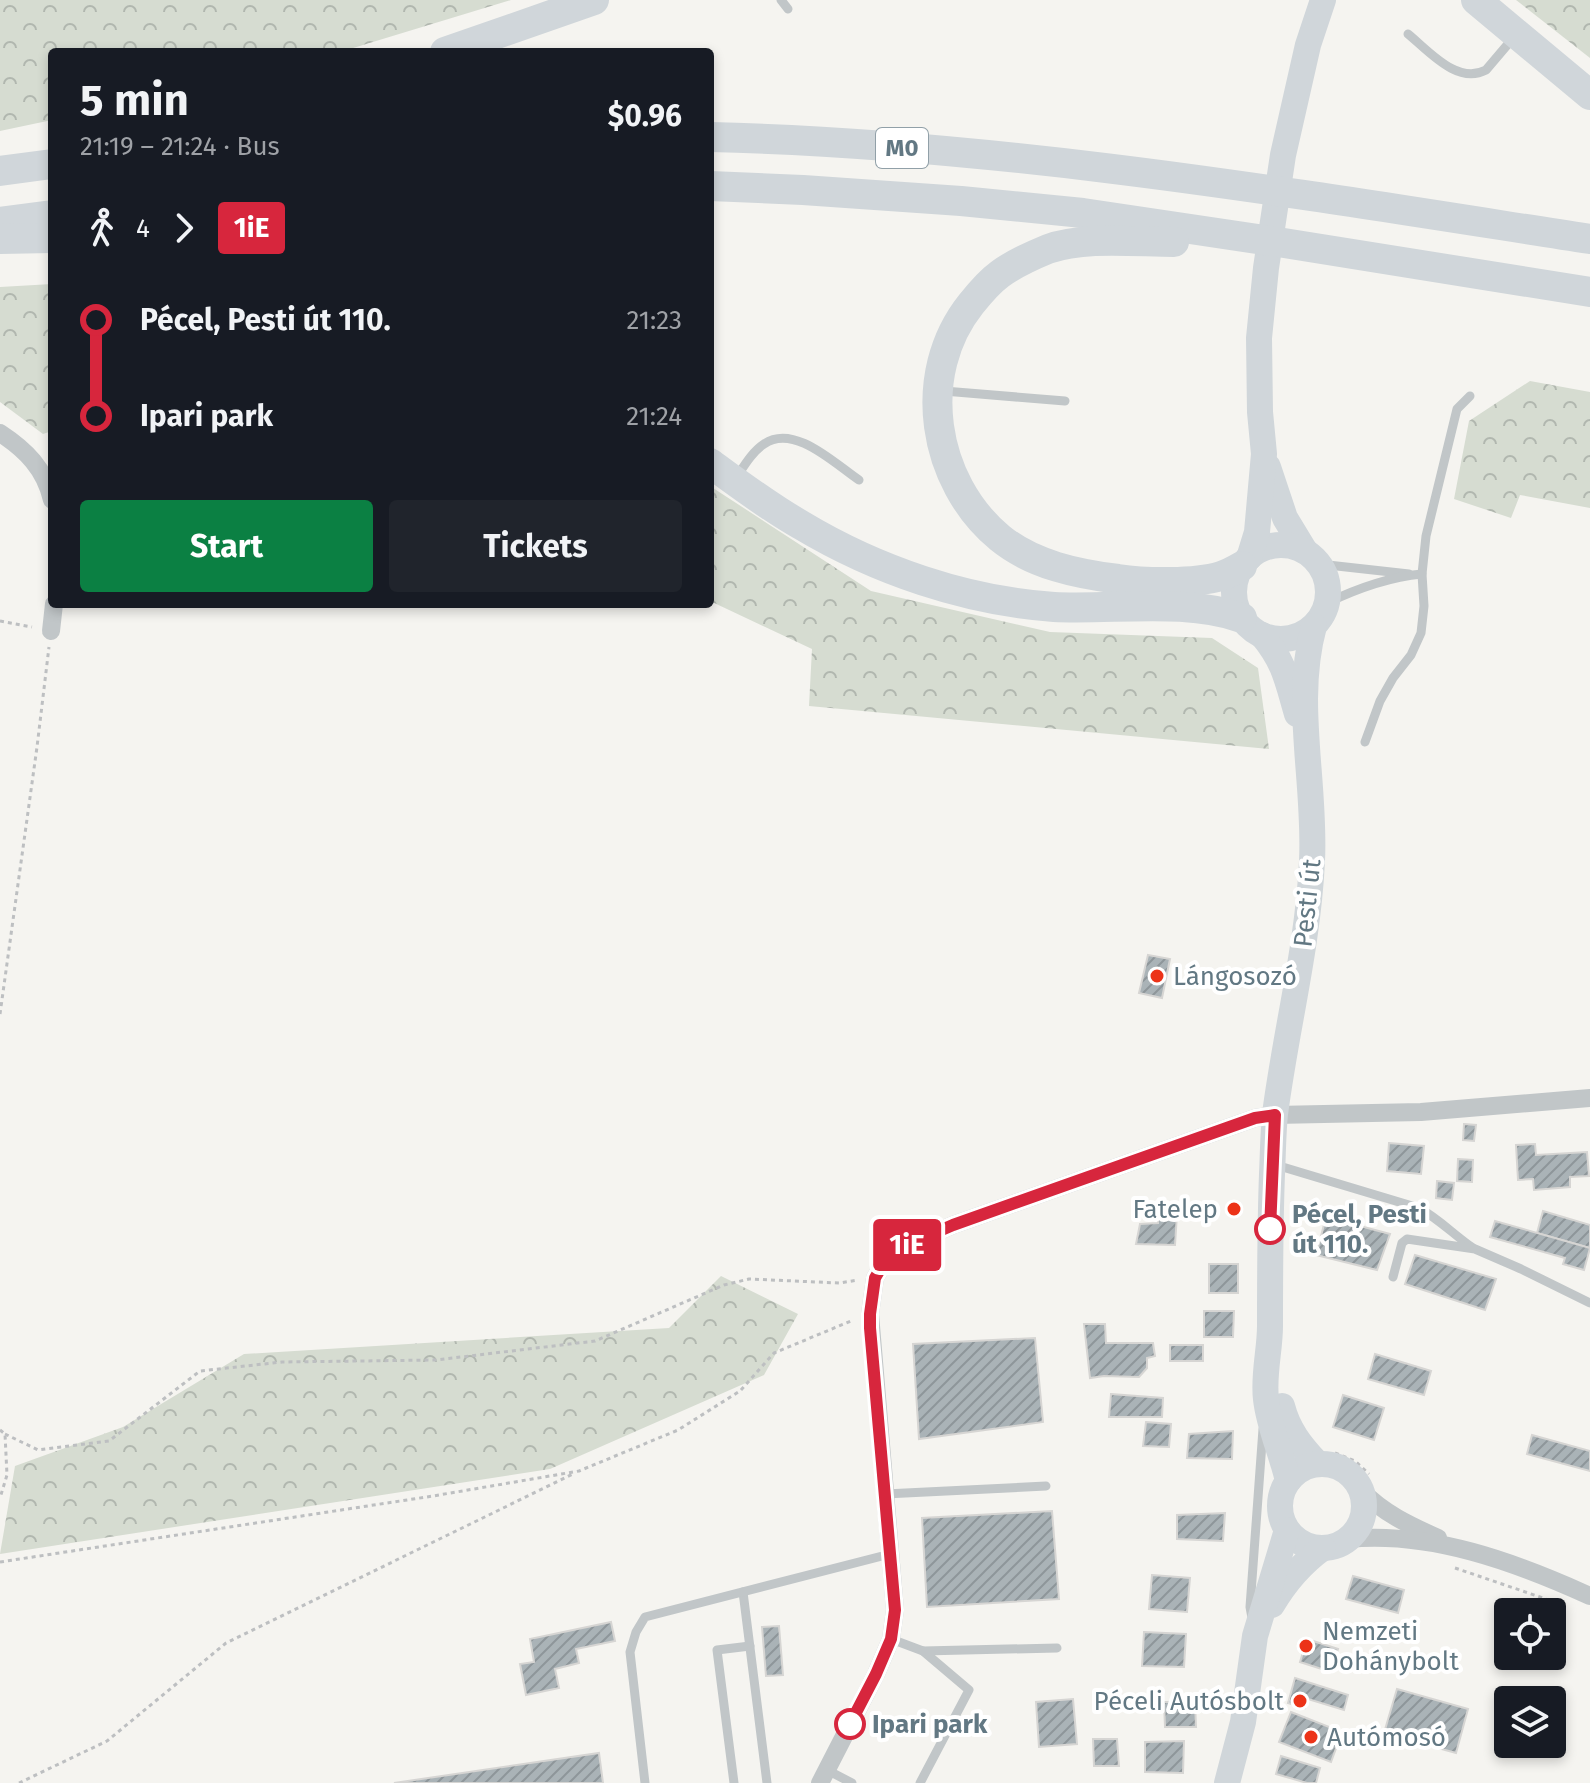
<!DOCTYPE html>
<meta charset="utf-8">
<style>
:root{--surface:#171b24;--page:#20242c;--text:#f1f3f6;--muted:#9ea1a6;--accent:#0b8043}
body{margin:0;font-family:"Fira Sans",sans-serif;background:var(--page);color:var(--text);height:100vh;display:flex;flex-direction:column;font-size:30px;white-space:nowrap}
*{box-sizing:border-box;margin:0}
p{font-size:26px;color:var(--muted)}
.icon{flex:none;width:44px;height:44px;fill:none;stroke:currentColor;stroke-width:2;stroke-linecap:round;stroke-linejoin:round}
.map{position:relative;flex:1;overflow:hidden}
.side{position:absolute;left:48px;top:48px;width:666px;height:560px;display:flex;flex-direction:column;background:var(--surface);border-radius:8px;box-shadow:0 4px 12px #0003}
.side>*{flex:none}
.badge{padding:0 16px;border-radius:6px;font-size:28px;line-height:52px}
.fabs{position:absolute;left:1494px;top:1598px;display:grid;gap:16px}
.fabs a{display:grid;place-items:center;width:72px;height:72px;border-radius:8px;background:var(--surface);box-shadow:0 4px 12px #0003;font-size:40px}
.map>.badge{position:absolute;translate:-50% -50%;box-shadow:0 0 0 4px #fff}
.legs{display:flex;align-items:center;gap:12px;height:88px;padding:0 32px;font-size:26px}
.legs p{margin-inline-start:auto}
.headline{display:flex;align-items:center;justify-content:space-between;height:136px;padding:0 32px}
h1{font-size:44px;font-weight:700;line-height:60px}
.primary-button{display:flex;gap:16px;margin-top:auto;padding:16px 32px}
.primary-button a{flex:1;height:92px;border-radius:8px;background:var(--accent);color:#fff;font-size:32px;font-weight:700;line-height:92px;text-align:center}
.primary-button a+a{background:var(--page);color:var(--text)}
ul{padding:0 32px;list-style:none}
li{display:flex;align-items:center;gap:28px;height:96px;font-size:30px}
li i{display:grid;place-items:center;width:12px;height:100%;margin:0 10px;background:currentColor}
li i::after{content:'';width:20px;height:20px;margin:-10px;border:6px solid;border-radius:50%;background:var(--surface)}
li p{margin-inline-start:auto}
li:first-child i{background:linear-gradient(#0000 50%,currentColor 0)}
li:last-child i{background:linear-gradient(currentColor 50%,#0000 0)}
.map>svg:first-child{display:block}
.forest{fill:url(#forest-crowns)}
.building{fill:url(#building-hatch);stroke:#d6d5d3;stroke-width:2}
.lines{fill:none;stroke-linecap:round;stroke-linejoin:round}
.path{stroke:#bdbfc1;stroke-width:3;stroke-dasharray:4 4;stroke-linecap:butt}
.service{stroke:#c1c6c8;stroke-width:9}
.minor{stroke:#c1c6c8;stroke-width:18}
.secondary{stroke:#d0d6da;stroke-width:26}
.trunk{stroke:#d0d6da;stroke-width:30}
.line-1-casing{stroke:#fff;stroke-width:18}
.line-1{stroke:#d7263d;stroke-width:12}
.poi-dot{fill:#ec3318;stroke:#fff;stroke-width:3}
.stop-1-dot{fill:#fff;stroke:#d7263d;stroke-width:4}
.labels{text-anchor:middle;stroke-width:8;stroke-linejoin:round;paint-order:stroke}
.shield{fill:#fff;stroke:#91a0a8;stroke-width:2}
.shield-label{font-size:24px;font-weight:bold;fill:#627883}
.street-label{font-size:26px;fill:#627883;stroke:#fff}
.poi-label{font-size:26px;fill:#627883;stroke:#fff;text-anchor:start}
.stop-label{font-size:26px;font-weight:bold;fill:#627883;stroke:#fff;text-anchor:start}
</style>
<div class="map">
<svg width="1590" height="1783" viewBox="0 0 1590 1783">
<defs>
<pattern id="forest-crowns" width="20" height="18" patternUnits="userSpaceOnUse" patternTransform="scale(2)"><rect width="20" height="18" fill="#d6dcd1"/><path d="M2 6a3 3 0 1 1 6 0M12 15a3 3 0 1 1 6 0" fill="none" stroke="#b1b7af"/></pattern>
<pattern id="building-hatch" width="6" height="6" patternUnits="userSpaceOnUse" patternTransform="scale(2)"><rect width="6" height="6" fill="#aab3b7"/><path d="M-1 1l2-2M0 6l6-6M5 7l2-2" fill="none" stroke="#8e969a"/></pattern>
</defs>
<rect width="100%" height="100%" fill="#f5f4f0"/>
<!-- forest -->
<g class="forest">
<path d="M0 0H511L340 52H52V120L0 131Z"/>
<path d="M1516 0H1590V58Z"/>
<path d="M52 284V431L43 434 0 402V287Z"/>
<path d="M1530 381 1590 392V508L1520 495 1511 518 1454 499 1469 421Z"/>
<path d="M710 486 871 591 1050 632 1212 638 1258 668 1269 749 809 706 812 649 710 601Z"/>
<path d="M721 1276 798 1314 764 1375 550 1469 0 1554 15 1466 123 1427 244 1354 669 1328Z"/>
</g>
<!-- building -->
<g class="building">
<path d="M1148 955 1170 959 1162 998 1139 993Z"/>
<path d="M1464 1124 1476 1125 1474 1141 1463 1140Z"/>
<path d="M1389 1143 1424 1146 1421 1174 1387 1171Z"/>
<path d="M1535 1144 1536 1155 1587 1152 1589 1176 1570 1177V1187L1534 1190 1533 1179 1518 1180 1516 1145Z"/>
<path d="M1458 1159 1473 1160 1472 1182 1457 1181Z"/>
<path d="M1437 1181 1454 1183 1452 1200 1436 1198Z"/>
<path d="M1543 1211 1590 1225V1248L1537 1233Z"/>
<path d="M1177 1214 1175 1245 1136 1244 1140 1224 1158 1223V1215Z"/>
<path d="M1326 1217 1390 1234 1377 1270 1316 1255Z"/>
<path d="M1495 1221 1590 1248 1584 1270 1563 1264 1565 1258 1490 1237Z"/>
<path d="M1415 1255 1496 1279 1485 1310 1405 1284Z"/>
<rect x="1209" y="1264" width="29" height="29"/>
<path d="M1204 1311H1234L1233 1337H1204Z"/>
<path d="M1084 1324H1105L1106 1343H1153L1155 1356 1147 1358V1368L1139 1377 1104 1376 1090 1378Z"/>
<path d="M1035 1338 1043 1422 919 1439 913 1344Z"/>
<rect x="1170" y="1345" width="33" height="16"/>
<path d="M1375 1354 1431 1371 1424 1395 1368 1379Z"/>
<path d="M1111 1394 1163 1398 1162 1417H1109Z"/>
<path d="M1343 1395 1384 1408 1374 1440 1333 1427Z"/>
<path d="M1146 1422 1171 1424 1169 1447 1143 1446Z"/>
<path d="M1233 1431 1232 1459 1187 1458 1189 1434Z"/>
<path d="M1532 1435 1590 1451V1471L1527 1454Z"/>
<path d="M1052 1511 1059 1599 927 1607 922 1518Z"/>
<path d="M1225 1513 1223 1541 1177 1539V1515Z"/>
<path d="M1152 1575 1190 1578 1187 1612 1149 1609Z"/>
<path d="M1353 1576 1404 1590 1398 1613 1346 1599Z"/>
<path d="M611 1622 615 1641 576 1649 579 1663 555 1669 559 1688 526 1695 520 1664 534 1662 530 1639Z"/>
<path d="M779 1626 783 1675 766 1676 762 1627Z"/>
<path d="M1144 1632 1186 1634 1184 1667 1142 1666Z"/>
<path d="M1307 1639 1338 1649 1331 1672 1300 1662Z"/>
<path d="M1295 1678 1348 1695 1344 1710 1308 1699 1305 1708 1288 1703Z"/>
<path d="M1397 1689 1468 1709 1456 1753 1384 1733Z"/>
<path d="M1073 1699 1077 1744 1039 1747 1036 1702Z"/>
<path d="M1164 1702H1195L1196 1727H1165Z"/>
<path d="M1291 1712 1342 1732 1331 1762 1279 1742Z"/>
<path d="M1093 1739H1117L1119 1766H1094Z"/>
<path d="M1184 1741 1183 1773 1145 1772V1742Z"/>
<path d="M599 1753 603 1783H394Z"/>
<path d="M1281 1756 1320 1768 1316 1783H1307L1276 1774Z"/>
</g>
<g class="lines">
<!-- path -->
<g class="path">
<path d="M0 621 32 627"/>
<path d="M0 1014 37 747 49 647"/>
<path d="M0 1430 5 1434 7 1475 0 1498"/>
<path d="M5 1434 38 1450 109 1441 200 1371 282 1362 436 1360 595 1341 724 1285 749 1279 839 1283 858 1280"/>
<path d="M1335 1453 1355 1461 1369 1474"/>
<path d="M0 1562 433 1496 579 1471 678 1430 740 1391 774 1353 851 1321"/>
<path d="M1455 1568 1546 1599"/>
<path d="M19 1783 107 1741 226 1643 575 1473"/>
</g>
<!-- service -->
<g class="service">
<path d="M781 0 788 9"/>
<path d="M1408 34C1429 51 1457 85 1486 70L1514 37"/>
<path d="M944 391 1065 401"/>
<path d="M736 478C744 466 752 452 764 444 794 423 835 464 859 480"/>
<path d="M1319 564 1409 574"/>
<path d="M1327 603C1356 589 1390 577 1422 574"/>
<path d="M1365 742 1380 701 1393 678 1411 655 1421 633 1424 606 1422 574 1426 536 1457 409 1470 396"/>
<path d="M1276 1165 1419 1208C1439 1219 1454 1235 1473 1248"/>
<path d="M1393 1277 1402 1243 1407 1239 1475 1249 1521 1269 1590 1303"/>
<path d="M885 1494 1046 1486"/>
<path d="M743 1592 767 1783"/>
<path d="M1252 1618 1250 1607 1263 1429"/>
<path d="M891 1639 923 1651 969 1690 920 1783"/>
<path d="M923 1651 1057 1648"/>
<path d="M827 1770 852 1783"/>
<path d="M645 1783 630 1652 636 1632 645 1617 890 1554"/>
<path d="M734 1783 717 1650 750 1646"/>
</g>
<!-- minor -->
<g class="minor">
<path d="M0 433C26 450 45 469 52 500"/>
<path d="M51 631 54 604"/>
<path d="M1361 1490C1383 1513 1409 1525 1438 1538"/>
<path d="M1348 1539C1431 1531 1515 1562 1590 1596"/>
<path d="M820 1783 876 1674 891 1639 895 1610 870 1314 875 1278 886 1259 895 1250 953 1225 1255 1118 1275 1115 1421 1112 1590 1098"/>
</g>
<!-- secondary -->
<g class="secondary">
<path d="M1268 467 1285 518 1305 551"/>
<circle cx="1281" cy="592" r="47"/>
<path d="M1249 558 1257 532 1264 454 1260 412 1259 338 1266 268 1283 155 1308 45 1323 0"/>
<path d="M1262 635C1285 663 1287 680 1297 714"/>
<path d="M1282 1406C1288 1430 1301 1446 1317 1463"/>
<circle cx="1322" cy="1506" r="42"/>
<path d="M1288 1481C1282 1454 1269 1427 1266 1399 1263 1375 1270 1350 1270 1326 1270 1276 1270 1225 1272 1174 1273 1154 1273 1134 1275 1114 1286 1029 1308 947 1312 861 1316 783 1293 702 1314 626"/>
<path d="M1272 1605C1285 1583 1302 1563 1323 1548"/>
<path d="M1227 1783 1243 1722 1255 1636 1287 1530"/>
</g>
<!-- trunk -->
<g class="trunk">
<path d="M1476 0 1590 95"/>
<path d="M445 52 594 0"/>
<path d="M710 137C1006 144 1298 194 1590 239"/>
<path d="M0 171 52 164"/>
<path d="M710 186 803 190 961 201 1083 213 1284 243 1590 292"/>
<path d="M0 222 52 215"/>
<path d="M0 239 52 238"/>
<path d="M1174 242C1136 242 1084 236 1048 249 1031 256 1015 263 1000 274 989 282 979 294 971 304 915 374 932 482 1000 538 1033 565 1078 574 1118 579 1145 583 1195 584 1221 576 1228 574 1235 570 1242 566"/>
<path d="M710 463C740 485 769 507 801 525 876 570 966 601 1054 607 1114 610 1186 598 1242 618"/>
</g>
</g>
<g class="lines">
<!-- line-1 casing -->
<g class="line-1-casing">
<path id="line-1" d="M850 1724 876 1674 891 1639 895 1610 870 1328V1314L875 1278 886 1259 895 1250 953 1225 1255 1118 1275 1115 1270 1229"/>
</g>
<!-- line-1 -->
<use href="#line-1" class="line-1"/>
</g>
<!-- markers -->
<g class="poi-dot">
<circle cx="1157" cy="976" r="8"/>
<circle cx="1234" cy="1209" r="8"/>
<circle cx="1306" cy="1646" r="8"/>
<circle cx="1300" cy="1701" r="8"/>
<circle cx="1311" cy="1737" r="8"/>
</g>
<g class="stop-1-dot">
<circle cx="1270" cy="1229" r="14"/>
<circle cx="850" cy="1724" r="14"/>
</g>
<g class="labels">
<!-- shield labels -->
<rect class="shield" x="876" y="128" width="52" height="40" rx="6"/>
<g class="shield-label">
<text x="902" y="156">M0</text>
</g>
<!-- street labels -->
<g class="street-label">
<text transform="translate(1307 903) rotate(-84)" y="9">Pesti út</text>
</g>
<!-- poi labels -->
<g class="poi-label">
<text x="1173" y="985">Lángosozó</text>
<text x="1218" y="1218" text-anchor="end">Fatelep</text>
<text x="1322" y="1640">Nemzeti<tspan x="1322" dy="30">Dohánybolt</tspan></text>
<text x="1284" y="1710" text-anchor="end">Péceli Autósbolt</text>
<text x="1327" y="1746">Autómosó</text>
</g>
<!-- stop labels -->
<g class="stop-label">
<text x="1292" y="1223">Pécel, Pesti<tspan x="1292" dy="30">út 110.</tspan></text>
<text x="872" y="1733">Ipari park</text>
</g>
</g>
</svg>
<div class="fabs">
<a><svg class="icon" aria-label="locate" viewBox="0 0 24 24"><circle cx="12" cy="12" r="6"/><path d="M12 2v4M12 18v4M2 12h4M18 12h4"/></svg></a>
<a><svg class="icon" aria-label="layers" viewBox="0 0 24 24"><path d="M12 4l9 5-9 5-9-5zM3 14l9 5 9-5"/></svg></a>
</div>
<b class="badge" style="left:907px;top:1245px;background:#d7263d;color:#fff">1iE</b>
<section class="side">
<div class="headline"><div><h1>5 min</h1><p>21:19 – 21:24 · Bus</p></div><b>$0.96</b></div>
<div class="legs"><svg class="icon" aria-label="walk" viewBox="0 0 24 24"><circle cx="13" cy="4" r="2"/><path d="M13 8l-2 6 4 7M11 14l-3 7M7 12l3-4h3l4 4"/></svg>4<svg class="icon" aria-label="forward" viewBox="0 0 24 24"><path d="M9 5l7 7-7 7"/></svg><b class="badge" style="background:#d7263d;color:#fff">1iE</b></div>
<ul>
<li><i style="color:#d7263d"></i><b>Pécel, Pesti út 110.</b><p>21:23</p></li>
<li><i style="color:#d7263d"></i><b>Ipari park</b><p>21:24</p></li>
</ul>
<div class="primary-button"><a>Start</a><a>Tickets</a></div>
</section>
</div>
